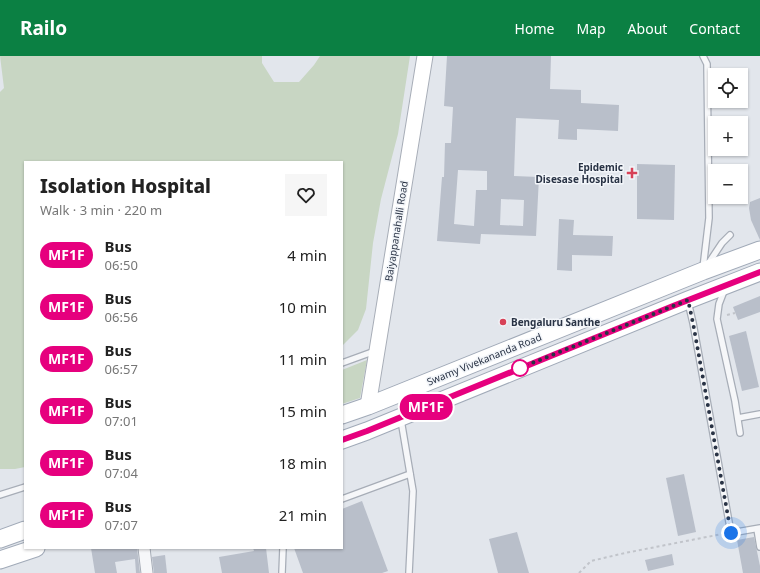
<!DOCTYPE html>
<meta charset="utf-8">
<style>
:root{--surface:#fff;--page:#f6f6f6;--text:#222;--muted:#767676;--accent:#0b8043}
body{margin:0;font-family:"Noto Sans",sans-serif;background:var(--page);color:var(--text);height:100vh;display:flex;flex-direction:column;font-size:15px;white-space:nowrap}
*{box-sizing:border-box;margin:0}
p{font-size:13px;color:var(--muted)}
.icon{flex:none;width:22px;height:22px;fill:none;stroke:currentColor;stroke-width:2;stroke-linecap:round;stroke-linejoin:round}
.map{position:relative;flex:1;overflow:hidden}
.panel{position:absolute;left:24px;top:105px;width:319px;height:388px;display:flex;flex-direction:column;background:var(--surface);border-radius:0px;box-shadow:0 1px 3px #0004}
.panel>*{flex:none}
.badge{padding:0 8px;border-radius:13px;font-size:14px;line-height:26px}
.buttons{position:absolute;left:708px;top:12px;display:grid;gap:8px}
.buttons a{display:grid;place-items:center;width:40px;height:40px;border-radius:0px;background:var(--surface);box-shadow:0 1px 3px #0004;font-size:20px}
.you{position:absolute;width:20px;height:20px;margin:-10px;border:3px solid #fff;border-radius:50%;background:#1a73e8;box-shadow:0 0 0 6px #1a73e833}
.map>.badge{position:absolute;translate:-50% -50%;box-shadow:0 0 0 2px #fff}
.round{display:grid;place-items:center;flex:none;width:42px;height:42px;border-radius:0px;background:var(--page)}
.overview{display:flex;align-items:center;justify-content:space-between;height:68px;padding:0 16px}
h1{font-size:19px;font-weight:800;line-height:30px}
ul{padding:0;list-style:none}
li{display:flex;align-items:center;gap:12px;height:52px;padding:0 16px}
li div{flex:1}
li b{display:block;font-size:15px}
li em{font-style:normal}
li .badge{min-width:44px;font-weight:700;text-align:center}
header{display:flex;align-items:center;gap:24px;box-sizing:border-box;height:56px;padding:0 20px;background:var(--accent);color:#fff}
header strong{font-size:19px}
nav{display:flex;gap:22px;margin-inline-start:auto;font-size:14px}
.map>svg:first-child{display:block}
.green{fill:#c8d6c3}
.building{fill:#b9bfca;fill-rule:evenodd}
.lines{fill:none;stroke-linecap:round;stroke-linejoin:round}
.lane-casing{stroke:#a7adb7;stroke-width:8}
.street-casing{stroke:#a7adb7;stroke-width:13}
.secondary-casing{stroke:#a7adb7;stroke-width:17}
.primary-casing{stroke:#a1aab8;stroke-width:19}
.path{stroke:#c1c4ca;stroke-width:2;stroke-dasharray:3 3;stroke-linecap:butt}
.lane{stroke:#f6f7f9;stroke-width:5.5}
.street{stroke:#f6f7f9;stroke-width:11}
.secondary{stroke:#fff;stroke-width:15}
.primary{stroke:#fff;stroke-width:17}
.line-casing{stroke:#fff;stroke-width:9}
.line{stroke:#e6007e;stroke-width:6}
.walk{stroke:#293345;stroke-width:4;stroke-dasharray:0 7.2}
.poi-dot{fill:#d74157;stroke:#f2f5f9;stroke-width:1.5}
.stop-dot{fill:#fff;stroke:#e6007e;stroke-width:2}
.labels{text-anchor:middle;stroke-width:3;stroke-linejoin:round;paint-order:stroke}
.poi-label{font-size:10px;font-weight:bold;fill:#293345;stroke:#f2f5f9;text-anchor:end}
.street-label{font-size:10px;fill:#293345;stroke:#f2f5f9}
</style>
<header>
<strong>Railo</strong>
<nav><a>Home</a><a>Map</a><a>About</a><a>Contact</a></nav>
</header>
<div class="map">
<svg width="760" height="517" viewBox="0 0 760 517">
<rect width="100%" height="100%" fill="#e2e6ec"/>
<!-- green -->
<g class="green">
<path d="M0 0H262V7L274 26H299L314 9 320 0H410L398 78 381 143 373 187 366 253 358 274 342 290V106H25V411L15 413H0V36L4 32Z"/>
<path d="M367 304 360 342 342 348V314Z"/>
</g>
<!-- building -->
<g class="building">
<path d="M447 0H551L550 33 581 34V47L619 49 618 75 577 73V84L558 83 559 64 516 62 514 120 539 121 536 180 481 178 480 188 437 185 442 121H444L445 87H451L453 51 444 50ZM458 114 487 115V134H476L474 170 454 168ZM501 143 524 144 523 170 500 169Z"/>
<path d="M637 108 675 109 674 164 637 163Z"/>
<path d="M760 142V184L751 164 749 152 750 146Z"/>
<path d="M559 163 574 164 573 179 613 180 612 200 572 199V215L557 214Z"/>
<path d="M760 240V256L738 264 733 251Z"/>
<path d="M746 275 759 331 742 335 729 280Z"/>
<path d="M684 418 696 476 678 480 666 422Z"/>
<path d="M362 445 388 515 382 517H303L294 492H342V453Z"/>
<path d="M517 476 529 517H498L489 483Z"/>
<path d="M754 481 760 510V517H743L737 484Z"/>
<path d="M91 492H137L140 517H136L135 503 115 506 117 517H95Z"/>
<path d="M253 492H266L269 517H222L219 501 254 495Z"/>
<path d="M672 498 674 509 648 515 645 504Z"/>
<path d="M165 499 167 517H154L152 501Z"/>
</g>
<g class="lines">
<!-- lane casing -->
<g class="lane-casing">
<g id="lane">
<path d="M703 0 707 8 709 162 703 212"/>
<path d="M708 208 722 187 730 179"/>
<path d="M724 235 719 248 717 263 735 345 740 377"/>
<path d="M688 246 693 267 731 477 760 472"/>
<path d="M342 307 375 295"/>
<path d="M738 362 760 358"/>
<path d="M401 364 413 435 409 517"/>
<path d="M0 439 25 431"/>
<path d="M342 443 410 418"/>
<path d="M757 473 760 491"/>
<path d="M282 517 283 492"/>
</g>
</g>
<!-- street casing -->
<g class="street-casing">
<path id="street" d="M144 492 147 517"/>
</g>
<!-- secondary casing -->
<g class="secondary-casing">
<path id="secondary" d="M368 350 425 0"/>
</g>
<!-- primary casing -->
<g class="primary-casing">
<g id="primary">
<path d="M342 359 368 350 703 215 760 194"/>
<path d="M342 384 367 375 688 244 760 216"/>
<path d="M0 483 25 474"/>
<path d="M0 504 36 492"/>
</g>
</g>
<!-- path -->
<g class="path">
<path d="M727 259 735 257"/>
<path d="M579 517 591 505 625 497 722 478"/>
</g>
<!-- lane -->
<use href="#lane" class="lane"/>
<!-- street -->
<use href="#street" class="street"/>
<!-- secondary -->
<use href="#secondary" class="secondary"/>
<!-- primary -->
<use href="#primary" class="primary"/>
</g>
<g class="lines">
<!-- line casing -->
<g class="line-casing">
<path id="line" d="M342 384 367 375 673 250 760 216"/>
</g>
<!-- line -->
<use href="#line" class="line"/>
<!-- walk -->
<path class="walk" d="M520 312 688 244 693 267 731 477"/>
</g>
<!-- markers -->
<g class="poi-dot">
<path d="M630 111h4v4h4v4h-4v4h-4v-4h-4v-4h4z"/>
<circle cx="503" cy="266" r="4"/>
</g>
<circle class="stop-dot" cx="520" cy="312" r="8"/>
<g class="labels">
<!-- poi labels -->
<g class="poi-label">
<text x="623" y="115">Epidemic<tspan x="623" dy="12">Disesase Hospital</tspan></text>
<text x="511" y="270" text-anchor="start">Bengaluru Santhe</text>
</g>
<!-- street labels -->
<g class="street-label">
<text transform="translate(396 175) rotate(-81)" y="4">Baiyappanahalli Road</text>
<text transform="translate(484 303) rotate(-22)" y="4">Swamy Vivekananda Road</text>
</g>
</g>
</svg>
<div class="buttons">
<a><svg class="icon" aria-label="locate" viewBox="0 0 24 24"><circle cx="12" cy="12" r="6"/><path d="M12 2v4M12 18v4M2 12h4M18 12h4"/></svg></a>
<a>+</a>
<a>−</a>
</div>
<div class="you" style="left:731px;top:477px"></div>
<b class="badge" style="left:426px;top:351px;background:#e6007e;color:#fff">MF1F</b>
<section class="panel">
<div class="overview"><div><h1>Isolation Hospital</h1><p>Walk · 3 min · 220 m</p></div><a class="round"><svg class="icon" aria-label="heart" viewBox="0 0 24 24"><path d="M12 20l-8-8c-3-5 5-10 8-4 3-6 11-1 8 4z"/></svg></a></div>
<ul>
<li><span class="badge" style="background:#e6007e;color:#fff">MF1F</span><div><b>Bus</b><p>06:50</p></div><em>4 min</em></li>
<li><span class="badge" style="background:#e6007e;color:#fff">MF1F</span><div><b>Bus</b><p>06:56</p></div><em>10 min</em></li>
<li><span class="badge" style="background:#e6007e;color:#fff">MF1F</span><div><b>Bus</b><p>06:57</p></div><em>11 min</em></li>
<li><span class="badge" style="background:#e6007e;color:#fff">MF1F</span><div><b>Bus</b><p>07:01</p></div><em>15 min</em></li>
<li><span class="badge" style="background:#e6007e;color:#fff">MF1F</span><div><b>Bus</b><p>07:04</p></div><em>18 min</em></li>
<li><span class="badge" style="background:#e6007e;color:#fff">MF1F</span><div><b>Bus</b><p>07:07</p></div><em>21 min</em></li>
</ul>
</section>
</div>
